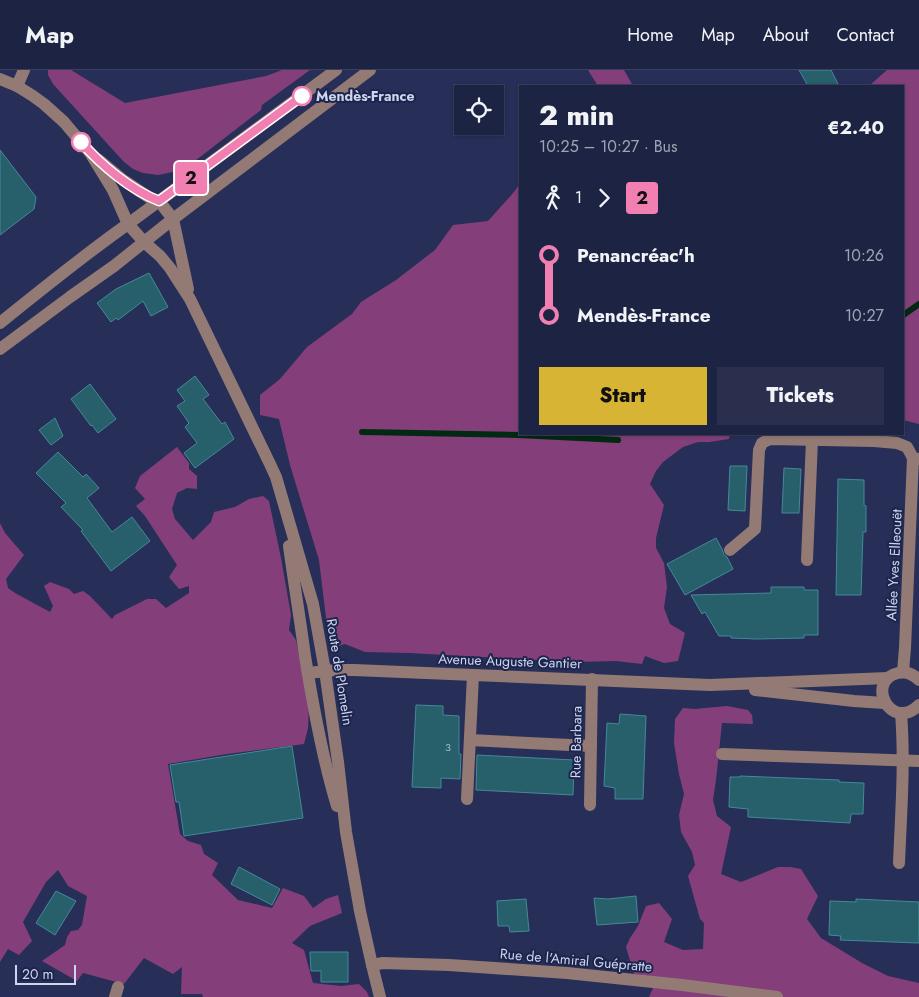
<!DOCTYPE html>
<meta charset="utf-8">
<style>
:root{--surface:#1d2343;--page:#2a2f4e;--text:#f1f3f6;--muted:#a0a4b2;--line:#3b405c;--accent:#d7b434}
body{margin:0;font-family:Jost,sans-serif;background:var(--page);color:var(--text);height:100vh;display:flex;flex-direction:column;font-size:19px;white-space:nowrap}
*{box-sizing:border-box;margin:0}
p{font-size:16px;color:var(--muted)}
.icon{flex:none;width:28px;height:28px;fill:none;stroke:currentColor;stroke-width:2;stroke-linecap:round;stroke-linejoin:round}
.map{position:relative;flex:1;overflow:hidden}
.panel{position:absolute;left:519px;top:15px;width:385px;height:350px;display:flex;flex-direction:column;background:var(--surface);border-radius:0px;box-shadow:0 1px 4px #0004,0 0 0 1px var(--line)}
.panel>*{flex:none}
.badge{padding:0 10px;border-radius:4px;font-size:18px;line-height:32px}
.tools{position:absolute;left:454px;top:15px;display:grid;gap:10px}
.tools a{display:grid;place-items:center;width:50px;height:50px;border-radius:0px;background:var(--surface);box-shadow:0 1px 4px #0004,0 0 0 1px var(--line);font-size:25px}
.scale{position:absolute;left:15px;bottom:12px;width:61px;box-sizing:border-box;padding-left:5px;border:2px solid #cdd5ef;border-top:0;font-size:14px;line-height:18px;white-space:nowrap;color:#cdd5ef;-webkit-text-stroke:4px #1d254d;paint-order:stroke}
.map>.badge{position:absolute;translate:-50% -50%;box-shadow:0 0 0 2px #fff}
.legs{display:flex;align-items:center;gap:8px;height:55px;padding:0 20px;font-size:16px}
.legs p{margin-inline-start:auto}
.head{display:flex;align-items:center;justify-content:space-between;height:85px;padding:0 20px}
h1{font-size:28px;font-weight:800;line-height:38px}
.button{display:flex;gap:10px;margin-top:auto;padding:10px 20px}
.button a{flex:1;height:58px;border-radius:0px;background:var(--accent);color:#111;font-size:20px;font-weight:800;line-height:58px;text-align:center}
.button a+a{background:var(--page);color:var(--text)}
ul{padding:0 20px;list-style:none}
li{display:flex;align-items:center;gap:18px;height:60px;font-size:19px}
li i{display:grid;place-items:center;width:8px;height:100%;margin:0 6px;background:currentColor}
li i::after{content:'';width:12px;height:12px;margin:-6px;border:4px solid;border-radius:50%;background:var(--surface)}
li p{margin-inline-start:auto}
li:first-child i{background:linear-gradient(#0000 50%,currentColor 0)}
li:last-child i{background:linear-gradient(currentColor 50%,#0000 0)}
header{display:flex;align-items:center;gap:30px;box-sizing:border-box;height:70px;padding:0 25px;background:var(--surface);border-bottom:1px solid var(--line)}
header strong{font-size:24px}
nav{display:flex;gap:28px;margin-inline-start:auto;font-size:18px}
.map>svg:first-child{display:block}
.green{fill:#843f7a}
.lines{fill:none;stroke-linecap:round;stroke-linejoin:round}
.stream{stroke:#022912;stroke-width:6}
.building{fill:#275f6a;stroke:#438a99}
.minor{stroke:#947a74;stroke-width:12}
.line-1-casing{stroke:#fff;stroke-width:11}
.line-1{stroke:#f27fb2;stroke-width:8}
.stop-1-dot{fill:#fff;stroke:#f27fb2;stroke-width:2.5}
.labels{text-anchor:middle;stroke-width:4;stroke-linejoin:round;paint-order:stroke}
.number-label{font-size:11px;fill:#a4b8ce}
.stop-label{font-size:14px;font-weight:bold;fill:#cdd5ef;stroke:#1d254d;text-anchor:start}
.street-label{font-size:14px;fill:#cdd5ef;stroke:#1d254d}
</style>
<header>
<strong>Map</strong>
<nav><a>Home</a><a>Map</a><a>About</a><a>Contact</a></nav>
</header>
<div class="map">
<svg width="919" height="927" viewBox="0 0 919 927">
<rect width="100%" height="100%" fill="#272f59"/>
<!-- green -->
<g class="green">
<path d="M48 0H71L125 33 266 6 282 0H310L262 35 261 40 191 94 178 101 158 105 143 103 133 99 124 92 53 14 48 5Z"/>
<path d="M588 0H624L633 16H598Z"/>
<path d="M887 0H919V354L903 350 902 16H869Z"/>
<path d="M520 113V364H730L729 369 709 372H698L683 377 663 392 656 401 650 414 664 435 656 468V478L664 493 667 517 664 538 670 554 685 563 678 591 664 593 645 586 642 594 616 591 574 592 409 583 365 582 345 574 339 576 331 571 327 556 319 490 290 395 279 349 260 345V325L280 309 307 277 352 244 361 232 396 210 435 180 453 155 488 151 514 122Z"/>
<path d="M177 377 189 393V399L197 406V419L187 418 177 423 172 439 175 449 193 470 211 452 214 442 235 437 249 429 263 426 269 431 281 488 291 545 289 560 296 570 309 631 308 658 304 674 227 684 168 694 180 764 188 771 201 775 204 784 218 793 212 805 238 830 272 838 283 818 304 826 313 838 326 829 338 825 342 843 310 856 292 873 304 880 313 913 341 916 359 914 367 922 369 927H203L202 924H181L182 897 173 904 144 888 124 914 83 903 77 911 42 891 65 875 67 867 71 861 78 860 82 855 87 826 68 816 58 800 46 812 23 852 32 871 19 885 8 879 0 892V453L5 463 24 485 6 509 8 518 15 523 50 542 53 536 44 516 50 512 69 519 74 524 83 521 90 526 112 549 115 545 147 529H156L166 538 189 523V516L179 519 169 507 177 495 145 446 136 436 145 429 135 418 140 406Z"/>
<path d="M727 636 748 640 752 645 753 654 722 653 716 710 713 730 717 746 731 757 721 804 741 812 778 797H790L801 799 818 826 807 849 821 868 862 893 888 906 919 913V927H649L658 907 634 904 626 877 630 868 638 856 646 836 659 833 672 849 664 872 683 880 703 879 704 853 700 849 688 806 695 795 692 782 681 762 679 745 684 724 679 704 674 673 675 649 683 638 695 639Z"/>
</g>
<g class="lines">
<!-- stream -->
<g class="stream">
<path d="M902 246 919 234"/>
<path d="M362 362 519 365 618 370"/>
</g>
</g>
<!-- building -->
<g class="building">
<path d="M799 0H831L839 16H808Z"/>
<path d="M0 80 36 127 34 139 0 165Z"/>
<path d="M149 203 168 237 151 246 143 231 118 250 116 248 111 252 97 233 116 219Z"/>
<path d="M195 306 209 325 203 329 222 354 225 352 234 369 195 398 184 383 197 373 185 357 189 353 177 336 185 331 177 320Z"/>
<path d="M90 314 116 349 98 363 92 355 91 356 71 329Z"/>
<path d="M55 348 63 366 51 375 39 360Z"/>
<path d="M58 382 83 407 86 404 99 418 87 428 112 462 132 447 150 471 111 501 81 461 83 460 61 437 66 433 36 403Z"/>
<path d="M730 396H747L745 441 728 440Z"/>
<path d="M784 398 801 399 799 443H782Z"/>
<path d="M838 409 864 410V435L866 436V462H863L861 525H836Z"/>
<path d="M716 468 722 479 724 485 727 487 733 499 685 525 667 494Z"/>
<path d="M771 517H804V520H818V565H804V568L757 569 731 568V566H719L705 542 702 544 691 525 771 523Z"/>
<path d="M416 635 443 636V645L459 646V684H461L460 709 441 708V718L412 717Z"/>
<path d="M620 644 646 646 643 729H615V718L604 716 607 653 619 654Z"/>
<path d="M292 676 303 748 184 766 179 732H176L170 695Z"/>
<path d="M477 685 574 690 573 725 476 720Z"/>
<path d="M740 706 839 710V712L864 713 863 744H851L850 753 748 747V739L729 737 730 707H740Z"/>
<path d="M239 797 280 819 272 835 231 814Z"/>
<path d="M56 821 76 831 55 865 36 853Z"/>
<path d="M636 826 638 852 597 855 594 828 608 829Z"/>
<path d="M526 829 529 861 510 862 509 856H498L497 831Z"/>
<path d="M856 829 919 832V873L840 870 841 866 829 865 830 831 856 832Z"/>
<path d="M310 882H348V912H321V901H311Z"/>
</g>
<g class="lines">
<!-- minor -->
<g class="minor">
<path d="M0 9 17 16 33 26 44 34 64 52 91 84 113 120 128 154 144 172 160 186 170 198 190 229 270 394 276 407 313 534 325 601 338 692 346 762 360 841 372 895 380 927"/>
<path d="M17 16 24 0"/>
<path d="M99 90 123 110 150 128 159 131 173 149 188 219"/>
<path d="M0 253C42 219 84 185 128 154L336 0"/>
<path d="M0 279 70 227 114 196 173 149 370 0"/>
<path d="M289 476C294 513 300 549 305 586 313 636 322 687 337 736"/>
<path d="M730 480 755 459 759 380 762 373 770 369 874 371 897 373 907 377 913 388 919 389"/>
<path d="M807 490 812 370"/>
<path d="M903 602 905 578 913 388"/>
<path d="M308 603 336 600H354L710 615 888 608"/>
<path d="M919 610C913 604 906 601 898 603 865 610 890 663 919 635"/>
<path d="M755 620 854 631 884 633"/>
<path d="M470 670 591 676"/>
<path d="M722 684 919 691"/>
<path d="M467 729 473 605"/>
<path d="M590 735 592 609"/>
<path d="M899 793C901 743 905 693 901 643"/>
<path d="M372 895 383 893 449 895 567 903 682 915 777 927"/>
<path d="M115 927 118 917"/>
</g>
</g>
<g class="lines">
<!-- line-1 casing -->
<g class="line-1-casing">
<path id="line-1" d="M81 72C101 95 131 120 159 131L302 26"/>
</g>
<!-- line-1 -->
<use href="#line-1" class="line-1"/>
</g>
<!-- markers -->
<g class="stop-1-dot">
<circle cx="302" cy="26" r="9"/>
<circle cx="81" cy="72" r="9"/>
</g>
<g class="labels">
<!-- number labels -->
<g class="number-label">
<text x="448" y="681">3</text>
</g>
<!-- stop labels -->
<g class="stop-label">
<text x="316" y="31">Mendès-France</text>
</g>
<!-- street labels -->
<g class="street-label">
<text transform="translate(894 495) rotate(-87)" y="5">Allée Yves Elleouët</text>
<text transform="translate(510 591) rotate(2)" y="5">Avenue Auguste Gantier</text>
<text transform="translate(340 602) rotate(81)" y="5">Route de Plomelin</text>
<text transform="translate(576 672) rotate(-89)" y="5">Rue Barbara</text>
<text transform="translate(576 890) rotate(5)" y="5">Rue de l'Amiral Guépratte</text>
</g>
</g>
</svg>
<div class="tools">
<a><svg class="icon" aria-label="locate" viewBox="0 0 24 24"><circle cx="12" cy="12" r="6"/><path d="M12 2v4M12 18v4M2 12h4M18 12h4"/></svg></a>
</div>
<div class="scale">20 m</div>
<b class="badge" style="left:191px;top:108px;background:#f27fb2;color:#111">2</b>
<section class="panel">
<div class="head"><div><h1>2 min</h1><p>10:25 – 10:27 · Bus</p></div><b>€2.40</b></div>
<div class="legs"><svg class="icon" aria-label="walk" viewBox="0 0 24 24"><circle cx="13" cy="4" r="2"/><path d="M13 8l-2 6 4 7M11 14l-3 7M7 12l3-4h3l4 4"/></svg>1<svg class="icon" aria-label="forward" viewBox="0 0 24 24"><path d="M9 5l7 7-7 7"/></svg><b class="badge" style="background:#f27fb2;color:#111">2</b></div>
<ul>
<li><i style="color:#f27fb2"></i><b>Penancréac'h</b><p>10:26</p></li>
<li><i style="color:#f27fb2"></i><b>Mendès-France</b><p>10:27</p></li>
</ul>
<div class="button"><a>Start</a><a>Tickets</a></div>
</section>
</div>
